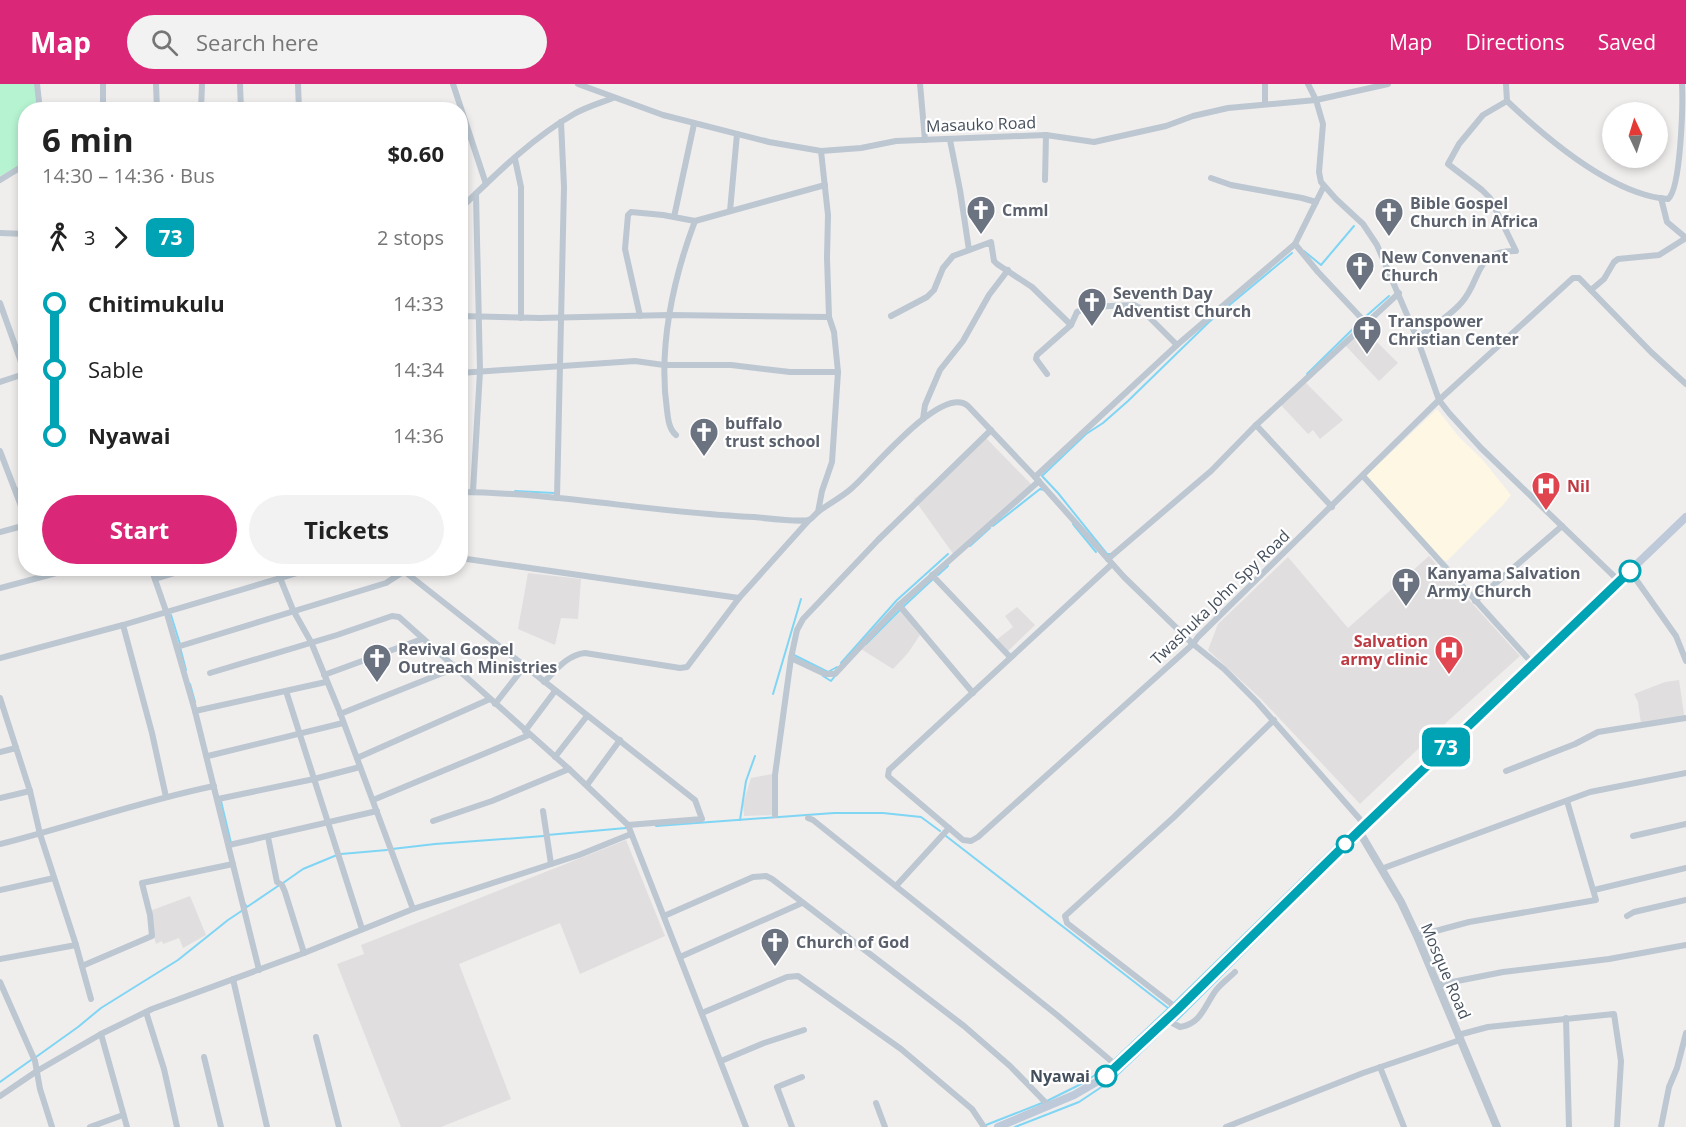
<!DOCTYPE html>
<meta charset="utf-8">
<style>
:root{--surface:#fff;--page:#f2f2f2;--text:#222;--muted:#767676;--accent:#db2777}
body{margin:0;font-family:"Open Sans",sans-serif;background:var(--page);color:var(--text);height:100vh;display:flex;flex-direction:column;font-size:22px;white-space:nowrap}
*{box-sizing:border-box;margin:0}
p{font-size:20px;color:var(--muted)}
.icon{flex:none;width:33px;height:33px;fill:none;stroke:currentColor;stroke-width:2;stroke-linecap:round;stroke-linejoin:round}
.map{position:relative;flex:1;overflow:hidden}
.details{position:absolute;left:18px;top:18px;width:450px;height:474px;display:flex;flex-direction:column;background:var(--surface);border-radius:24px;box-shadow:0 3px 9px #0003}
.details>*{flex:none}
.badge{padding:0 12px;border-radius:9px;font-size:21px;line-height:39px}
.needle{width:39px;rotate:356deg}
.tools{position:absolute;left:1602px;top:18px;display:grid;gap:12px}
.tools a{display:grid;place-items:center;width:66px;height:66px;border-radius:50%;background:var(--surface);box-shadow:0 3px 9px #0003;font-size:30px}
.map>.badge{position:absolute;translate:-50% -50%;box-shadow:0 0 0 3px #fff}
.legs{display:flex;align-items:center;gap:9px;height:66px;padding:0 24px;font-size:20px}
.legs p{margin-inline-start:auto}
.head{display:flex;align-items:center;justify-content:space-between;height:102px;padding:0 24px}
h1{font-size:33px;font-weight:700;line-height:45px}
.cta{display:flex;gap:12px;margin-top:auto;padding:12px 24px}
.cta a{flex:1;height:69px;border-radius:36px;background:var(--accent);color:#fff;font-size:24px;font-weight:700;line-height:69px;text-align:center}
.cta a+a{background:var(--page);color:var(--text)}
ul{padding:0 24px;list-style:none}
li{display:flex;align-items:center;gap:21px;height:66px;font-size:22px}
li i{display:grid;place-items:center;width:9px;height:100%;margin:0 8px;background:currentColor}
li i::after{content:'';width:15px;height:15px;margin:-8px;border:4px solid;border-radius:50%;background:var(--surface)}
li p{margin-inline-start:auto}
li:first-child i{background:linear-gradient(#0000 50%,currentColor 0)}
li:last-child i{background:linear-gradient(currentColor 50%,#0000 0)}
header{display:flex;align-items:center;gap:36px;box-sizing:border-box;height:84px;padding:0 30px;background:var(--accent);color:#fff}
header strong{font-size:28px}
nav{display:flex;gap:33px;margin-inline-start:auto;font-size:21px}
.search{width:420px;height:54px;background:var(--page);display:flex;align-items:center;gap:15px;box-sizing:border-box;padding:0 21px;border-radius:33px;color:var(--muted);font-size:22px}
.map>svg:first-child{display:block}
.commercial{fill:#fdf7e4}
.education{fill:#e1dedf}
.green{fill:#b6f3d1}
.lines{fill:none;stroke-linecap:round;stroke-linejoin:round}
.stream{stroke:#7fd5f4;stroke-width:2}
.minor{stroke:#bcc7d1;stroke-width:6}
.tertiary{stroke:#bcc7d1;stroke-width:8}
.secondary{stroke:#bec9d9;stroke-width:8}
.line-1-casing{stroke:#fff;stroke-width:14}
.line-1{stroke:#00a3b4;stroke-width:9}
.stop-1-dot{fill:#fff;stroke:#00a3b4;stroke-width:3}
.labels{text-anchor:middle;stroke-width:4.5;stroke-linejoin:round;paint-order:stroke}
.street-label{font-size:16px;fill:#444f5c;stroke:#fff}
.worship-label{font-size:16px;font-weight:bold;fill:#5b616d;stroke:#fff;text-anchor:start}
.health-label{font-size:16px;font-weight:bold;fill:#be3a42;stroke:#fff;text-anchor:start}
.stop-label{font-size:16px;font-weight:bold;fill:#444f5c;stroke:#fff;text-anchor:end}
</style>
<header>
<strong>Map</strong>
<div class="search"><svg class="icon" aria-label="search" viewBox="0 0 24 24"><circle cx="10" cy="10" r="6"/><path d="M15 15l6 6"/></svg>Search here</div>
<nav><a>Map</a><a>Directions</a><a>Saved</a></nav>
</header>
<div class="map">
<svg width="1686" height="1043" viewBox="0 0 1686 1043">
<rect width="100%" height="100%" fill="#f0eded"/>
<!-- commercial -->
<path class="commercial" d="M1437 325 1459 353 1482 375 1511 411 1504 420 1447 477 1443 476 1366 392Z"/>
<!-- education -->
<g class="education">
<path d="M1363 244 1398 279 1379 297 1345 261Z"/>
<path d="M1305 298 1343 336 1320 355 1313 346 1308 350 1280 320Z"/>
<path d="M986 354 1033 402 954 471 914 415Z"/>
<path d="M1429 472 1520 572 1438 646 1360 720 1261 615 1208 566 1218 540 1288 473 1348 544Z"/>
<path d="M528 489 581 495 578 535 561 534 555 561 518 545Z"/>
<path d="M1017 523 1035 541 1006 569 995 557 1013 543 1005 532Z"/>
<path d="M901 527 920 551 908 569 893 585 861 565Z"/>
<path d="M1679 596 1685 637 1641 640 1638 618 1634 610 1665 598Z"/>
<path d="M772 690 773 731 744 732 743 720 751 694Z"/>
<path d="M626 756 665 852 580 890 560 839 459 880 511 1015 441 1043H401L337 880 364 870 361 861Z"/>
<path d="M190 812 206 851 183 864 179 854 163 860 162 857 156 860 147 828Z"/>
</g>
<!-- green -->
<path class="green" d="M0 0H35L38 25 26 26 25 78 0 92Z"/>
<g class="lines">
<!-- stream -->
<g class="stream">
<path d="M1304 167 1321 181 1354 142"/>
<path d="M1364 234 1389 212"/>
<path d="M1307 290 1361 237"/>
<path d="M515 407 554 409"/>
<path d="M1073 440 1096 468"/>
<path d="M993 442 1040 405 1044 406"/>
<path d="M970 462 990 444"/>
<path d="M1111 470H1107L1058 409 1042 392 1086 350 1103 339 1128 317 1209 238 1292 169"/>
<path d="M938 491 948 482"/>
<path d="M903 523 933 495"/>
<path d="M171 531 180 560"/>
<path d="M866 560 900 526"/>
<path d="M180 563 186 586"/>
<path d="M794 571 828 588 837 583"/>
<path d="M841 579 897 516 948 470"/>
<path d="M823 592 831 597 835 592"/>
<path d="M190 600 195 618"/>
<path d="M773 610 801 515"/>
<path d="M221 717 231 759"/>
<path d="M740 736 746 697 755 672"/>
<path d="M656 742 834 729H883L921 733 940 747"/>
<path d="M547 751 626 744"/>
<path d="M946 752 1168 924"/>
<path d="M392 765 435 760 544 752"/>
<path d="M341 770 387 766"/>
<path d="M283 799 303 785 337 771"/>
<path d="M245 820 247 823 278 802"/>
<path d="M1173 920 1338 759"/>
<path d="M1177 936 1351 762"/>
<path d="M36 973 78 943 101 924 178 876 228 836 243 826"/>
<path d="M1114 976 1172 921"/>
<path d="M0 998 31 976"/>
<path d="M1047 1017 1083 999 1104 985"/>
<path d="M986 1041 1042 1019"/>
<path d="M1015 1043 1079 1018 1112 996 1167 943"/>
</g>
<!-- minor -->
<g class="minor">
<path d="M37 0 40 26"/>
<path d="M103 0V26"/>
<path d="M156 0 157 26"/>
<path d="M240 0 241 26"/>
<path d="M298 0 299 26"/>
<path d="M453 0 486 100"/>
<path d="M578 0 663 31 769 58 821 67 861 64 896 57 1046 51 1094 58 1166 42 1193 32 1228 24 1316 16 1388 0"/>
<path d="M920 0 925 56"/>
<path d="M1308 0 1316 16 1323 40 1319 88 1321 98 1336 115 1363 140 1377 161 1417 254 1439 316 1449 329 1481 364 1619 497"/>
<path d="M1506 0 1507 17C1546 54 1612 111 1668 115 1681 105 1683 19 1682 0"/>
<path d="M1265 19V0"/>
<path d="M201 26 202 0"/>
<path d="M950 56 960 106 969 166"/>
<path d="M515 75 521 103V234"/>
<path d="M1211 94 1231 101 1302 114 1316 118"/>
<path d="M0 96 26 80"/>
<path d="M1045 96 1046 51"/>
<path d="M460 125C495 91 532 54 574 30 586 23 600 19 613 14"/>
<path d="M730 127 737 50"/>
<path d="M674 133 694 40"/>
<path d="M0 149 26 150"/>
<path d="M1295 160 1318 188 1366 239"/>
<path d="M1591 206 1604 195 1614 178 1618 175 1659 171 1686 154 1667 138 1661 114"/>
<path d="M0 219 26 292"/>
<path d="M460 232 540 234 669 231 829 233"/>
<path d="M640 232 625 165 628 131 631 128 663 131 695 137 825 101"/>
<path d="M891 232 927 213 934 206 943 184 953 172 991 158 994 177 997 180 1032 203 1071 241"/>
<path d="M1417 254C1432 243 1450 232 1462 218 1482 195 1474 166 1516 167L1490 114 1482 106 1448 80 1459 60 1483 31 1507 17"/>
<path d="M460 289 635 277 664 281H731L790 288H838"/>
<path d="M1047 290 1036 275 1037 271 1071 241 1077 228 1088 223 1134 221 1140 224 1177 261"/>
<path d="M0 298 24 290"/>
<path d="M923 335 925 321 940 286 963 257 989 211 1008 186"/>
<path d="M1256 341 1332 423"/>
<path d="M991 346 878 456 803 535 797 546 791 574 825 590H835L899 521 1039 397"/>
<path d="M676 351C669 345 668 335 667 326 658 264 673 195 695 137"/>
<path d="M0 367 26 435"/>
<path d="M1363 392 1533 580"/>
<path d="M1035 393 1177 261 1295 160 1324 102"/>
<path d="M16 407 26 404"/>
<path d="M460 408C559 409 656 429 754 433 763 434 803 438 809 436 812 435 816 429 819 427 830 419 842 413 852 404 871 388 942 299 968 322L1035 393 1124 493 1193 560 1224 585 1257 618 1365 741"/>
<path d="M473 408 480 287 476 110"/>
<path d="M557 414 564 103 561 38"/>
<path d="M818 428 822 407 832 378 838 288 834 248 829 233 827 174 828 131 821 67"/>
<path d="M0 448 26 441"/>
<path d="M460 474 739 514"/>
<path d="M1108 475 1211 387 1254 343 1399 209"/>
<path d="M1112 480 889 686 888 692 890 694 963 756 971 757 978 753 1193 560 1198 553 1439 316 1573 194H1579L1651 268 1686 300"/>
<path d="M151 484 167 530 195 627 259 886"/>
<path d="M276 484 293 526 311 558 339 626 413 825"/>
<path d="M400 484 695 716 702 735 628 741"/>
<path d="M1630 487 1676 552 1686 577"/>
<path d="M932 491 1010 573"/>
<path d="M155 495 191 484"/>
<path d="M0 504 75 484"/>
<path d="M1475 517 1562 442"/>
<path d="M899 521 973 609"/>
<path d="M123 541 152 649 166 713"/>
<path d="M177 563 386 499 403 488"/>
<path d="M0 574 123 541 314 484"/>
<path d="M210 589 337 551 392 532 399 533 569 685 628 741 746 1043"/>
<path d="M324 591 422 555"/>
<path d="M544 598C556 586 567 571 585 569L680 584 687 583 739 514 809 436"/>
<path d="M286 607 362 845"/>
<path d="M0 614 30 707 40 750 76 861 91 915"/>
<path d="M495 620 524 583"/>
<path d="M195 627 326 598"/>
<path d="M340 630 455 584"/>
<path d="M525 647 555 607"/>
<path d="M0 668 16 664"/>
<path d="M206 671 208 672 343 639"/>
<path d="M555 673 587 632"/>
<path d="M357 674 490 615"/>
<path d="M1506 687 1575 660 1598 648 1686 634"/>
<path d="M587 701 620 656"/>
<path d="M0 714 30 707"/>
<path d="M218 715 314 695 360 683"/>
<path d="M373 716 529 651"/>
<path d="M543 727 551 780"/>
<path d="M775 731V691L791 574"/>
<path d="M808 734 813 736 1057 931 1117 982"/>
<path d="M433 737 492 717 569 685"/>
<path d="M1633 752 1686 740"/>
<path d="M268 753 277 798 282 801 285 808 304 869"/>
<path d="M0 760C72 742 141 717 214 702"/>
<path d="M229 761 377 727"/>
<path d="M1381 785 1590 708 1686 689"/>
<path d="M896 802 949 744"/>
<path d="M0 806 54 794"/>
<path d="M1594 806 1686 784"/>
<path d="M664 832 753 793 766 792 772 795 964 942 1010 982 1049 1022"/>
<path d="M1627 832 1634 828 1686 816"/>
<path d="M1417 852 1469 838 1596 816 1567 717"/>
<path d="M680 873 802 819"/>
<path d="M0 875 76 861"/>
<path d="M82 882 152 852 150 831 142 799 233 780"/>
<path d="M233 895 267 1043"/>
<path d="M0 898 35 977 40 1005 52 1043"/>
<path d="M1437 901 1503 888 1609 875 1686 861"/>
<path d="M1178 925 1067 839 1065 832 1174 733 1274 636"/>
<path d="M146 928 164 985 177 1043"/>
<path d="M702 929 787 893 798 892 901 965 972 1025 984 1043"/>
<path d="M1566 934 1569 1043"/>
<path d="M1167 936 1180 943C1200 940 1204 924 1214 909 1219 901 1228 895 1235 888"/>
<path d="M101 950 127 1043"/>
<path d="M1458 951 1488 943 1614 930 1621 977 1617 1043"/>
<path d="M316 953 339 1043"/>
<path d="M204 973 221 1043"/>
<path d="M721 977 764 959 804 946"/>
<path d="M1380 983 1404 1043"/>
<path d="M0 1012 37 987 101 950 152 925 304 869 413 825 579 771 631 750"/>
<path d="M876 1019 885 1043"/>
<path d="M90 1043 123 1031"/>
<path d="M792 1043 777 1003 802 993"/>
<path d="M1226 1043 1363 989 1460 956"/>
<path d="M1661 1043 1669 1003 1677 984 1686 949"/>
</g>
<!-- tertiary -->
<path class="tertiary" d="M1359 747 1401 818 1417 852 1497 1043"/>
<!-- secondary -->
<path class="secondary" d="M998 1043 1074 1011 1105 993 1178 925 1359 747 1686 433"/>
</g>
<g class="lines">
<!-- line-1 casing -->
<g class="line-1-casing">
<path id="line-1" d="M1106 992 1178 925 1359 747 1630 487"/>
</g>
<!-- line-1 -->
<use href="#line-1" class="line-1"/>
</g>
<!-- icons -->
<defs>
<g id="church-pin" transform="scale(1.5)"><path d="M0 17L-7.5 6A9.5 9.5 0 1 1 7.5 6Z" fill="#6b7280" stroke="#fff"/><path d="M-1.2-6h2.4v3.5h3.3v2.4h-3.3V6h-2.4V-.1h-3.3v-2.4h3.3Z" fill="#fff"/></g>
<g id="hospital-pin" transform="scale(1.5)"><path d="M0 17L-7.5 6A9.5 9.5 0 1 1 7.5 6Z" fill="#e0444e" stroke="#fff"/><path d="M-5-5h3v3.5h4V-5h3V5h-3V1.5h-4V5h-3Z" fill="#fff"/></g>
</defs>
<g fill-rule="evenodd">
<use href="#church-pin" x="981" y="126"/>
<use href="#church-pin" x="1389" y="128"/>
<use href="#church-pin" x="1360" y="182"/>
<use href="#church-pin" x="1092" y="218"/>
<use href="#church-pin" x="1367" y="246"/>
<use href="#church-pin" x="704" y="348"/>
<use href="#hospital-pin" x="1546" y="402"/>
<use href="#church-pin" x="1406" y="498"/>
<use href="#hospital-pin" x="1449" y="566"/>
<use href="#church-pin" x="377" y="574"/>
<use href="#church-pin" x="775" y="858"/>
</g>
<!-- markers -->
<g class="stop-1-dot">
<circle cx="1630" cy="487" r="10"/>
<circle cx="1345" cy="760" r="8"/>
<circle cx="1106" cy="992" r="10"/>
</g>
<g class="labels">
<!-- street labels -->
<g class="street-label">
<text transform="translate(981 40) rotate(-2)" y="6">Masauko Road</text>
<text transform="translate(1220 513) rotate(-44)" y="6">Twashuka John Spy Road</text>
<text transform="translate(1446 887) rotate(67)" y="6">Mosque Road</text>
</g>
<!-- worship labels -->
<g class="worship-label">
<text x="1410" y="125">Bible Gospel<tspan x="1410" dy="18">Church in Africa</tspan></text>
<text x="1002" y="132">Cmml</text>
<text x="1381" y="179">New Convenant<tspan x="1381" dy="18">Church</tspan></text>
<text x="1113" y="215">Seventh Day<tspan x="1113" dy="18">Adventist Church</tspan></text>
<text x="1388" y="243">Transpower<tspan x="1388" dy="18">Christian Center</tspan></text>
<text x="725" y="345">buffalo<tspan x="725" dy="18">trust school</tspan></text>
<text x="1427" y="495">Kanyama Salvation<tspan x="1427" dy="18">Army Church</tspan></text>
<text x="398" y="571">Revival Gospel<tspan x="398" dy="18">Outreach Ministries</tspan></text>
<text x="796" y="864">Church of God</text>
</g>
<!-- health labels -->
<g class="health-label">
<text x="1567" y="408">Nil</text>
<text x="1428" y="563" text-anchor="end">Salvation<tspan x="1428" dy="18">army clinic</tspan></text>
</g>
<!-- stop labels -->
<g class="stop-label">
<text x="1090" y="998">Nyawai</text>
</g>
</g>
</svg>
<div class="tools">
<a><svg class="needle" viewBox="-14 -14 28 28"><path d="M0-13l5 13h-10z" fill="#e53935"/><path d="M0 13l5-13h-10z" fill="#767676"/></svg></a>
</div>
<b class="badge" style="left:1446px;top:663px;background:#00a3b4;color:#fff">73</b>
<section class="details">
<div class="head"><div><h1>6 min</h1><p>14:30 – 14:36 · Bus</p></div><b>$0.60</b></div>
<div class="legs"><svg class="icon" aria-label="walk" viewBox="0 0 24 24"><circle cx="13" cy="4" r="2"/><path d="M13 8l-2 6 4 7M11 14l-3 7M7 12l3-4h3l4 4"/></svg>3<svg class="icon" aria-label="forward" viewBox="0 0 24 24"><path d="M9 5l7 7-7 7"/></svg><b class="badge" style="background:#00a3b4;color:#fff">73</b><p>2 stops</p></div>
<ul>
<li><i style="color:#00a3b4"></i><b>Chitimukulu</b><p>14:33</p></li>
<li><i style="color:#00a3b4"></i><span>Sable</span><p>14:34</p></li>
<li><i style="color:#00a3b4"></i><b>Nyawai</b><p>14:36</p></li>
</ul>
<div class="cta"><a>Start</a><a>Tickets</a></div>
</section>
</div>
